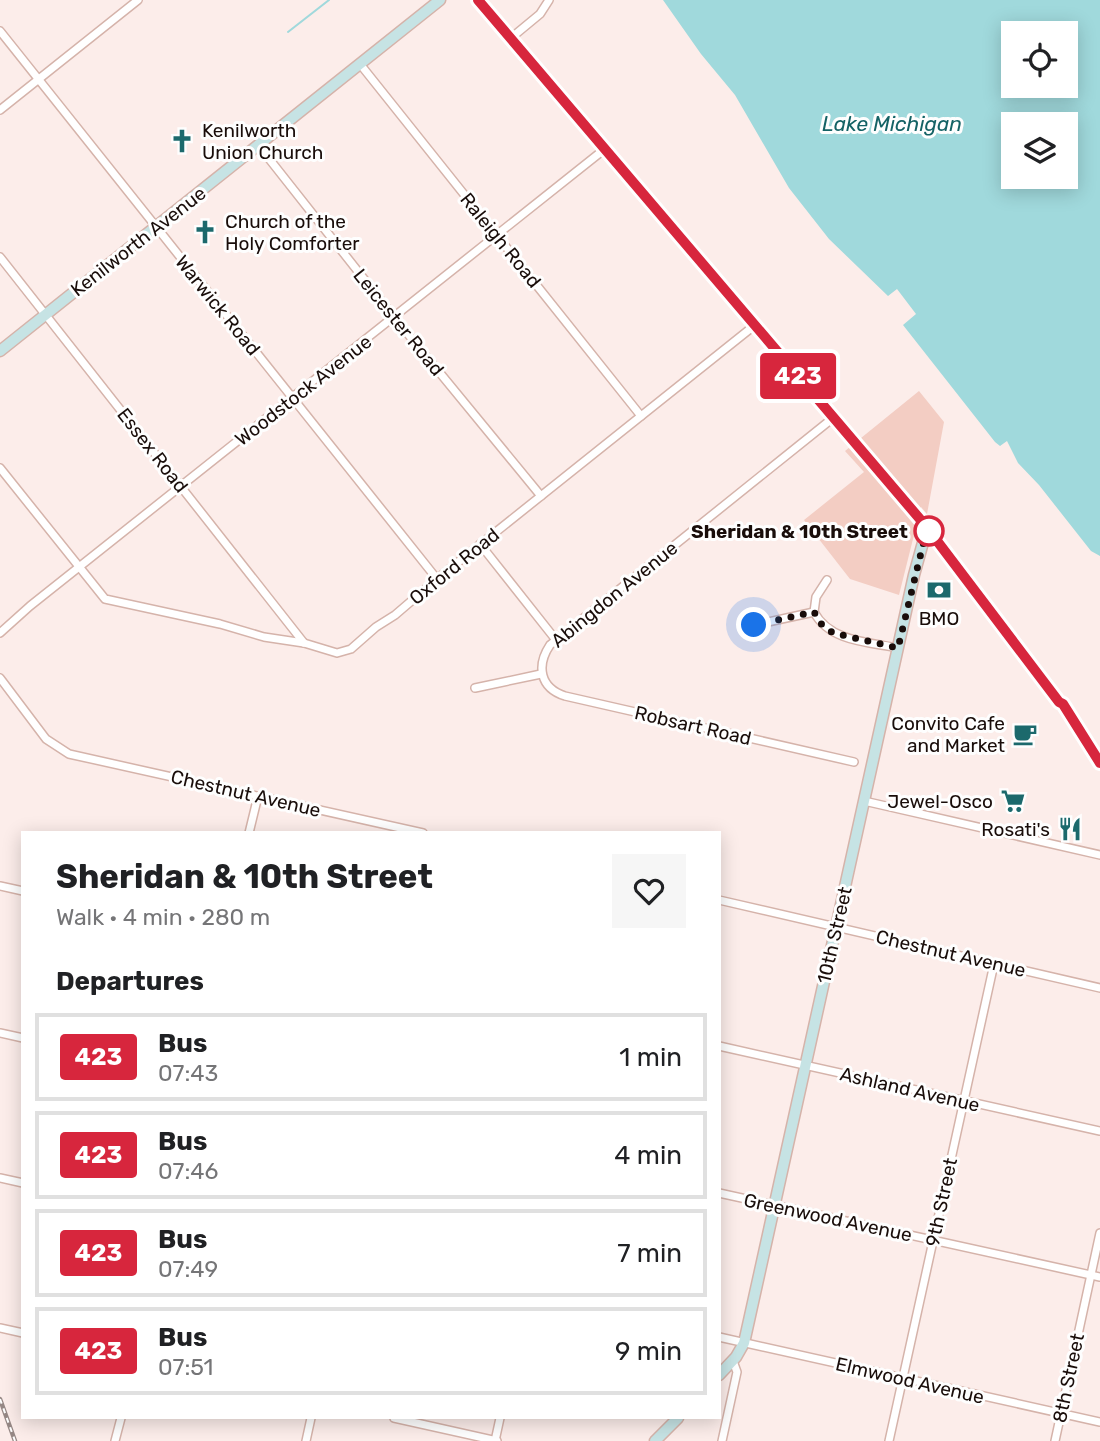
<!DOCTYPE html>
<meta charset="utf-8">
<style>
:root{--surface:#fff;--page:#f6f6f6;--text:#202124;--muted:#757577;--line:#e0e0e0}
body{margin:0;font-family:Rubik,sans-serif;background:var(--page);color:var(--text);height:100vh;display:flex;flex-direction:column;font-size:26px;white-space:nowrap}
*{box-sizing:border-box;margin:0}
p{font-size:23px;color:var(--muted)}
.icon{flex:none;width:38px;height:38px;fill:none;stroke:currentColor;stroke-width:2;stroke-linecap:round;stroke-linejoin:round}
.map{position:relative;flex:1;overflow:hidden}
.panel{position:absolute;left:21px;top:831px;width:700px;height:588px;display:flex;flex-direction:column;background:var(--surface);border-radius:0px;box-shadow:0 4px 18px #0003}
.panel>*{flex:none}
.badge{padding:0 14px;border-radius:5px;font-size:24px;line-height:46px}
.tools{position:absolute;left:1001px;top:21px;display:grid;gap:14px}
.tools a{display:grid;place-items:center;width:77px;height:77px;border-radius:0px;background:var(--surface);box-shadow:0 4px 18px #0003;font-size:35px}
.you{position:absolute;width:35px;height:35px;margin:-18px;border:5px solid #fff;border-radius:50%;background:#1a73e8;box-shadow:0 0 0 10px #1a73e833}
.map>.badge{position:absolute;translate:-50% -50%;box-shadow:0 0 0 4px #fff}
h2{padding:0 35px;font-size:26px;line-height:63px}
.round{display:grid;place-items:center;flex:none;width:74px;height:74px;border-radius:0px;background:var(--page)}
.summary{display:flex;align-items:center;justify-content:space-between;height:119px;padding:0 35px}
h1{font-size:33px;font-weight:700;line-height:52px}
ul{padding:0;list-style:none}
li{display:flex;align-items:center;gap:21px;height:88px;margin:0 14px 10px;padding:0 21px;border:4px solid var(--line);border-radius:0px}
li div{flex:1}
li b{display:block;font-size:26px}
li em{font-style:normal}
li .badge{min-width:77px;font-weight:700;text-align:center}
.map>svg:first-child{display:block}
.green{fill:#f3cdc3}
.water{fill:#a0d9dc;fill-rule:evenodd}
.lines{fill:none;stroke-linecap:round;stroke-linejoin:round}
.stream{stroke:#a0d9dc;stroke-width:2}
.street-casing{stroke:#d5b3aa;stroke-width:10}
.secondary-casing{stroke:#d5b3aa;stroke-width:13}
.street{stroke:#fff;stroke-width:7}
.secondary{stroke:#c6e3e4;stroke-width:10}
.rail-casing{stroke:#968885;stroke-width:4.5}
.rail{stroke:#fefefe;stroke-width:2;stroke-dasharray:5;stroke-linecap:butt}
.line-casing{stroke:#fff;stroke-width:16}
.line{stroke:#d7263d;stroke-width:10}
.walk{stroke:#190d0a;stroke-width:7;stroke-dasharray:0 12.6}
.stop-dot{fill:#fff;stroke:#d7263d;stroke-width:3.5}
.labels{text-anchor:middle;stroke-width:6;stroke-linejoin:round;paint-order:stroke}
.poi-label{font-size:19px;fill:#190d0a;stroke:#fefefe;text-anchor:end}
.street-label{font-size:19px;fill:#190d0a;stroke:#fefefe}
.stop-label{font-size:19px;font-weight:bold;fill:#190d0a;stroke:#fefefe;text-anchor:end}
.water-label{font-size:21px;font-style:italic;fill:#146265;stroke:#fefefe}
</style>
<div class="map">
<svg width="1100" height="1441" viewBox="0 0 1100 1441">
<rect width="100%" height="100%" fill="#fcedea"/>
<!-- green -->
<path class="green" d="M919 391 944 422 927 514 921 507 899 595 850 579 804 520 864 472 845 451Z"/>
<!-- water -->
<path class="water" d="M663 0H1100V556L1091 551 1039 485 1018 463 1007 441 1000 446 995 442 903 325 916 314 897 289 888 296 829 239 789 188 735 95 701 54ZM1066 33V86H1013V33ZM1066 124V177H1013V124Z"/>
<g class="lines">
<!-- stream -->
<path class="stream" d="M288 32 329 0"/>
<!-- street casing -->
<g class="street-casing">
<g id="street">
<path d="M0 31 437 579"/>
<path d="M511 38 540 14 549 0"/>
<path d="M360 64 641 416"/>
<path d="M0 110 138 0"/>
<path d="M259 146 394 317 541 496"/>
<path d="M0 257 304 643"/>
<path d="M833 418 550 645C536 666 540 688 565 696L854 762"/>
<path d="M0 468 105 599 220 624 264 637 304 643 337 653 351 649 376 627 395 615 437 579 755 325"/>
<path d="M480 544 556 640"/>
<path d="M814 612 816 597 827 580"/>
<circle cx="748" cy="626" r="6"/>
<path d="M754 625 814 612C830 642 869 642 898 648"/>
<path d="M0 633 30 606 606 148"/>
<path d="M0 678 46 739 69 754 423 833"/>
<path d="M475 688 541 674"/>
<path d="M864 801 1100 855"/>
<path d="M249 833 258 796"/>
<path d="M0 886 23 891"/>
<path d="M719 900 1100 988"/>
<path d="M0 1033 23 1038"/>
<path d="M719 1046 1100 1131"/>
<path d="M0 1178 23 1183"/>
<path d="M719 1193 1100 1277"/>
<path d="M0 1328 23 1333"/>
<path d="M719 1337 1100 1422"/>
<path d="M394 1418 497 1441"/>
<path d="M115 1441 121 1418"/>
<path d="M306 1441 311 1418"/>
<path d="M495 1441 500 1418"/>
<path d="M722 1441 737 1372 733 1361"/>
<path d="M889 1441 994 964"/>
<path d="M1055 1441 1100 1233"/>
</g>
</g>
<!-- secondary casing -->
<g class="secondary-casing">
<g id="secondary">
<path d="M478 0 925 525 1059 702 1064 704 1100 763"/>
<path d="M0 351 440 0"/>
<path d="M719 1375 736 1357 744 1343 914 575 927 528"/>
<path d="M655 1441 678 1418"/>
</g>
</g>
<!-- street -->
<use href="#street" class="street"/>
<!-- secondary -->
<use href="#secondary" class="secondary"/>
<!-- rail casing -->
<g class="rail-casing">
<path id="rail" d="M0 1399 15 1441"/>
</g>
<!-- rail -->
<use href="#rail" class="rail"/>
</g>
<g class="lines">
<!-- line casing -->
<g class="line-casing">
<path id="line" d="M478 0 925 525 1059 702 1063 704 1100 763"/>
</g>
<!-- line -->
<use href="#line" class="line"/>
<!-- walk -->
<path class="walk" d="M754 625 814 612 822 625 833 633 898 648 927 528 929 531"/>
</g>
<!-- icons -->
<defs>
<g id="church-bare" transform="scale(1.89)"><path d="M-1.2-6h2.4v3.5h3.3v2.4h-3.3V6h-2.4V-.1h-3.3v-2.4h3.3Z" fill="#1c696c" stroke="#fefefe" stroke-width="2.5" paint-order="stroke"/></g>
<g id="bank-bare" transform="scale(1.89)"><path d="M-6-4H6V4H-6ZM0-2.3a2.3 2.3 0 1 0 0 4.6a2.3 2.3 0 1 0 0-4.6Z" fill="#1c696c" stroke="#fefefe" stroke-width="2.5" paint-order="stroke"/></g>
<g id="cafe-bare" transform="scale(1.89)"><path d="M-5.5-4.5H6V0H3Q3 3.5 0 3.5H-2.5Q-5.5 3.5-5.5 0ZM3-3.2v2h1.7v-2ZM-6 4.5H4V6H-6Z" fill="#1c696c" stroke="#fefefe" stroke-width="2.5" paint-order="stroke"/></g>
<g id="supermarket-bare" transform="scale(1.89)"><path d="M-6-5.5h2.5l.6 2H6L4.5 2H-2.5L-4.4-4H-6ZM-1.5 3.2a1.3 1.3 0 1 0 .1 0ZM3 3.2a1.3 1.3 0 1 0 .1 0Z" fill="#1c696c" stroke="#fefefe" stroke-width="2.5" paint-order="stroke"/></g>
<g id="restaurant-bare" transform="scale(1.89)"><path d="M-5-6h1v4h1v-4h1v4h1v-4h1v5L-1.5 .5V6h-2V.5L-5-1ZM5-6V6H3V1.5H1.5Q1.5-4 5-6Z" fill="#1c696c" stroke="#fefefe" stroke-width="2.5" paint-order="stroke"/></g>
</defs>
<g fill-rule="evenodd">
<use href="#church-bare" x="182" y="141"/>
<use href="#church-bare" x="205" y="232"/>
<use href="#bank-bare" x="939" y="590"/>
<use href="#cafe-bare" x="1025" y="734"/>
<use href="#supermarket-bare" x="1013" y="801"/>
<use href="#restaurant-bare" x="1070" y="829"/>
</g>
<!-- markers -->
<circle class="stop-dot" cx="929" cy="531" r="14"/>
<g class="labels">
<!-- poi labels -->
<g class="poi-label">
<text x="202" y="137" text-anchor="start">Kenilworth<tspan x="202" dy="22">Union Church</tspan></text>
<text x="225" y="228" text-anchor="start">Church of the<tspan x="225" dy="22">Holy Comforter</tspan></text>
<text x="939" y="625" text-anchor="middle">BMO</text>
<text x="1005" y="730">Convito Cafe<tspan x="1005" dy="22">and Market</tspan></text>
<text x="993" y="808">Jewel-Osco</text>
<text x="1050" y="836">Rosati's</text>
</g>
<!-- street labels -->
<g class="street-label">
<text transform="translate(501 240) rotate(51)" y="7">Raleigh Road</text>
<text transform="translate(138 241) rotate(-38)" y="7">Kenilworth Avenue</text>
<text transform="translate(218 305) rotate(51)" y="7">Warwick Road</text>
<text transform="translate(399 322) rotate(51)" y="7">Leicester Road</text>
<text transform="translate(303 390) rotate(-38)" y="7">Woodstock Avenue</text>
<text transform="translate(153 450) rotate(52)" y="7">Essex Road</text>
<text transform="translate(454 566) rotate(-39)" y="7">Oxford Road</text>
<text transform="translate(614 594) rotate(-39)" y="7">Abingdon Avenue</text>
<text transform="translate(693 725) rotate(13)" y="7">Robsart Road</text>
<text transform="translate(246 793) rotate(13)" y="7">Chestnut Avenue</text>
<text transform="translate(834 935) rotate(-77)" y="7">10th Street</text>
<text transform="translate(951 953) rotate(13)" y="7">Chestnut Avenue</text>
<text transform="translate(910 1089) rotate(13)" y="7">Ashland Avenue</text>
<text transform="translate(941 1202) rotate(-78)" y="7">9th Street</text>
<text transform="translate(828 1217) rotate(12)" y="7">Greenwood Avenue</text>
<text transform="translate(1068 1378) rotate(-78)" y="7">8th Street</text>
<text transform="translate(910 1380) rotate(13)" y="7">Elmwood Avenue</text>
</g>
<!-- stop labels -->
<g class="stop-label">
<text x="908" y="538">Sheridan &amp; 10th Street</text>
</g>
<!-- water labels -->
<g class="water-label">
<text x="892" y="131">Lake Michigan</text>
</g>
</g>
</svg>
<div class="tools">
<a><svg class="icon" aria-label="locate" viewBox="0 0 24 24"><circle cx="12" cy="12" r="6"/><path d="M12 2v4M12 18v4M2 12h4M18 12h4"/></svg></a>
<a><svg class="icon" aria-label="layers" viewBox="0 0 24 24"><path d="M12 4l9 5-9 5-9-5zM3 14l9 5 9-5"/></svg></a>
</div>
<div class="you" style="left:754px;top:625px"></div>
<b class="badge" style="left:798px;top:376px;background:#d7263d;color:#fff">423</b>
<section class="panel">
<div class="summary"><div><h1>Sheridan &amp; 10th Street</h1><p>Walk · 4 min · 280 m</p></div><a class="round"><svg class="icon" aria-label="heart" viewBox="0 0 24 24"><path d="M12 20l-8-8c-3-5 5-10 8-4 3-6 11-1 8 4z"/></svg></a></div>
<h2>Departures</h2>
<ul>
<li><span class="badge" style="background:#d7263d;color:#fff">423</span><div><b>Bus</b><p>07:43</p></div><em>1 min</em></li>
<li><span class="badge" style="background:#d7263d;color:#fff">423</span><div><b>Bus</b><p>07:46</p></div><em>4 min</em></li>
<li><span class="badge" style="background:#d7263d;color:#fff">423</span><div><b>Bus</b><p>07:49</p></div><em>7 min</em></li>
<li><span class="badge" style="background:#d7263d;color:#fff">423</span><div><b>Bus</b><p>07:51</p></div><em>9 min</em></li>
</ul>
</section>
</div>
